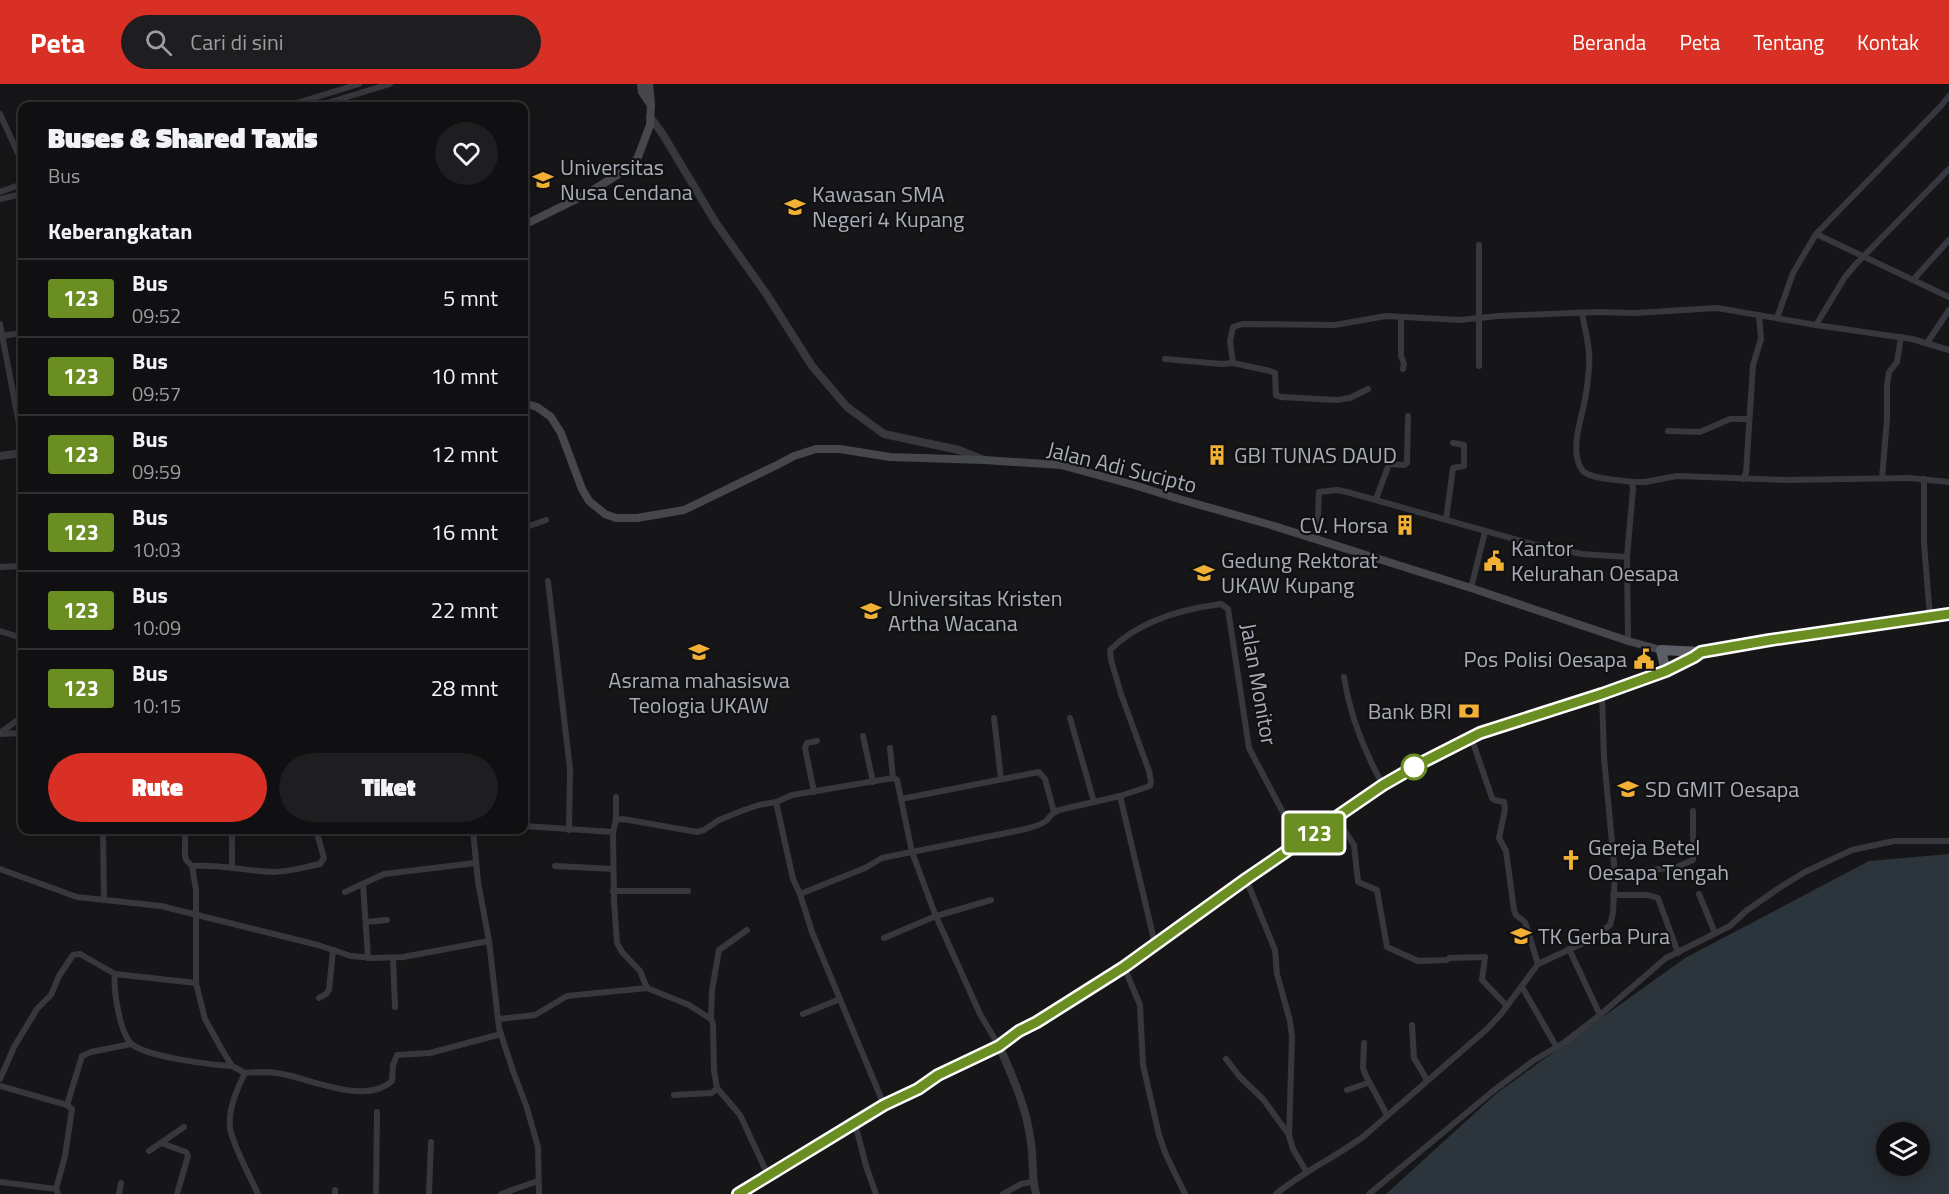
<!DOCTYPE html>
<html lang="id">
<style>
:root{--surface:#101012;--page:#1e1e20;--text:#f1f3f6;--muted:#9c9d9f;--line:#303032;--accent:#d93025}
body{margin:0;font-family:"Titillium Web",sans-serif;background:var(--page);color:var(--text);height:100vh;display:flex;flex-direction:column;font-size:22px;white-space:nowrap}
*{box-sizing:border-box;margin:0}
p{font-size:20px;color:var(--muted)}
.icon{flex:none;width:33px;height:33px;fill:none;stroke:currentColor;stroke-width:2;stroke-linecap:round;stroke-linejoin:round}
.map{position:relative;flex:1;overflow:hidden}
.sheet{position:absolute;left:18px;top:18px;width:510px;height:732px;display:flex;flex-direction:column;background:var(--surface);border-radius:12px;box-shadow:0 3px 15px #0003,0 0 0 2px var(--line)}
.sheet>*{flex:none}
.badge{padding:0 12px;border-radius:4px;font-size:21px;line-height:39px}
.fabs{position:absolute;left:1876px;top:1038px;display:grid;gap:12px}
.fabs a{display:grid;place-items:center;width:54px;height:54px;border-radius:50%;background:var(--surface);box-shadow:0 3px 15px #0003,0 0 0 2px var(--line);font-size:30px}
.map>.badge{position:absolute;translate:-50% -50%;box-shadow:0 0 0 3px #fff}
h2{padding:0 30px;font-size:22px;line-height:54px}
.round{display:grid;place-items:center;flex:none;width:63px;height:63px;border-radius:32px;background:var(--page)}
.headline{display:flex;align-items:center;justify-content:space-between;height:102px;padding:0 30px}
h1{font-size:28px;font-weight:800;line-height:45px}
.action{display:flex;gap:12px;margin-top:auto;padding:12px 30px}
.action a{flex:1;height:69px;border-radius:36px;background:var(--accent);color:#fff;font-size:24px;font-weight:800;line-height:69px;text-align:center}
.action a+a{background:var(--page);color:var(--text)}
ul{padding:0;list-style:none}
li{display:flex;align-items:center;gap:18px;height:78px;padding:0 30px;border-top:2px solid var(--line)}
li div{flex:1}
li b{display:block;font-size:22px}
li em{font-style:normal}
li .badge{min-width:66px;font-weight:700;text-align:center}
header{display:flex;align-items:center;gap:36px;box-sizing:border-box;height:84px;padding:0 30px;background:var(--accent);color:#fff}
header strong{font-size:28px}
nav{display:flex;gap:33px;margin-inline-start:auto;font-size:21px}
.search{width:420px;height:54px;background:var(--page);display:flex;align-items:center;gap:15px;box-sizing:border-box;padding:0 21px;border-radius:33px;color:var(--muted);font-size:22px}
.map>svg:first-child{display:block}
.water{fill:#2c353c;fill-rule:evenodd}
.lines{fill:none;stroke-linecap:round;stroke-linejoin:round}
.minor{stroke:#37383d;stroke-width:6}
.tertiary{stroke:#37383d;stroke-width:8}
.secondary{stroke:#45474d;stroke-width:8}
.trunk{stroke:#5b5e65;stroke-width:10}
.line-casing{stroke:#fff;stroke-width:14}
.line{stroke:#6b8e23;stroke-width:9}
.stop-dot{fill:#fff;stroke:#6b8e23;stroke-width:3}
.labels{text-anchor:middle;stroke-width:4.5;stroke-linejoin:round;paint-order:stroke}
.poi-label{font-size:22px;fill:#a8adb8;stroke:#111113;text-anchor:start}
.street-label{font-size:22px;fill:#a8adb8;stroke:#111113}
</style>
<header>
<strong>Peta</strong>
<div class="search"><svg class="icon" aria-label="search" viewBox="0 0 24 24"><circle cx="10" cy="10" r="6"/><path d="M15 15l6 6"/></svg>Cari di sini</div>
<nav><a>Beranda</a><a>Peta</a><a>Tentang</a><a>Kontak</a></nav>
</header>
<div class="map">
<svg width="1949" height="1110" viewBox="0 0 1949 1110">
<rect width="100%" height="100%" fill="#161618"/>
<!-- water -->
<path class="water" d="M1949 770V1110H1386L1497 1009 1685 874 1869 777ZM1887 1048H1920V1082H1887Z"/>
<g class="lines">
<!-- minor -->
<g class="minor">
<path d="M287 22 359 0"/>
<path d="M317 22 390 0"/>
<path d="M0 30 22 78"/>
<path d="M0 108 22 100"/>
<path d="M0 115 22 110"/>
<path d="M1816 150 1941 22 1949 12"/>
<path d="M1479 161V282"/>
<path d="M1913 196 1949 156"/>
<path d="M1582 229C1585 246 1591 266 1589 284 1588 297 1586 312 1583 325 1579 341 1570 372 1583 387 1590 395 1621 396 1632 398"/>
<path d="M1401 233V272L1404 280 1403 285"/>
<path d="M1777 234 1793 189 1816 150 1949 213"/>
<path d="M0 240 22 356"/>
<path d="M1816 241 1845 193 1856 180 1949 85"/>
<path d="M2 252 22 249"/>
<path d="M1927 259 1949 226"/>
<path d="M1165 275 1222 280 1233 279 1270 287 1275 289 1276 311 1281 313 1337 316 1350 314 1368 305"/>
<path d="M1233 279 1230 257 1233 243 1242 240 1335 241 1386 232 1460 236 1498 232 1597 228 1635 229 1717 224 1816 241 1912 255 1949 266"/>
<path d="M1668 347 1700 348 1730 335H1748"/>
<path d="M1882 394 1887 335V301L1889 288 1897 278 1901 253"/>
<path d="M1743 395 1746 389 1753 281 1761 255 1759 231"/>
<path d="M1924 395V459L1930 533"/>
<path d="M1376 415 1389 380 1404 381 1407 379 1408 332"/>
<path d="M1446 436 1453 384 1464 382V361L1453 359"/>
<path d="M524 444 546 436"/>
<path d="M1317 455 1319 408 1337 406 1347 408 1532 460 1582 470 1627 473"/>
<path d="M0 483 22 482"/>
<path d="M548 497 570 685 569 746"/>
<path d="M1471 504 1485 448"/>
<path d="M0 547 22 554"/>
<path d="M1628 557 1627 473 1633 405 1632 398H1645L1677 392 1785 396 1909 394 1949 398"/>
<path d="M1344 593C1350 632 1364 667 1383 701"/>
<path d="M994 634 1001 695"/>
<path d="M1070 634 1094 718"/>
<path d="M0 649 22 633"/>
<path d="M0 650 22 649"/>
<path d="M863 652 873 698"/>
<path d="M1471 653 1492 714 1494 716 1504 718 1505 725 1499 754 1506 767 1514 826 1516 831 1525 838 1538 880"/>
<path d="M890 664 893 694"/>
<path d="M814 708 805 664 807 659 817 657"/>
<path d="M1120 712 1155 860"/>
<path d="M901 715 1039 688 1045 695 1054 728"/>
<path d="M776 718 793 795 800 810 812 848 884 1021"/>
<path d="M1336 733 1354 761 1358 798 1377 806 1387 863 1418 877 1447 876 1449 874 1485 873 1482 896 1507 922"/>
<path d="M616 736V713"/>
<path d="M524 742 613 748 614 816 617 859 622 868 640 887 647 904"/>
<path d="M103 746 104 816"/>
<path d="M185 746V771L186 776 192 782 196 806V899L205 935 221 964 232 982 245 989C237 1005 228 1025 230 1044 233 1062 250 1092 258 1110"/>
<path d="M473 746 478 798 489 857 499 944 513 987 527 1024 538 1063 539 1110"/>
<path d="M613 748 616 736 623 735 697 748 704 746 719 736 744 726 759 721 776 718 792 711 893 694 897 696 912 768 935 830 980 930 999 962"/>
<path d="M192 782C219 780 246 787 273 788 289 788 305 783 320 780L324 774 316 746"/>
<path d="M555 782 613 785"/>
<path d="M232 783V746"/>
<path d="M0 785 77 813 161 822 318 861 351 872 374 874 403 873 489 857"/>
<path d="M1615 790 1677 783 1693 776V727"/>
<path d="M1246 795 1275 866 1277 890 1290 937 1292 953 1289 1052 1293 1065 1306 1087"/>
<path d="M363 800 368 874"/>
<path d="M613 807H688"/>
<path d="M345 808 384 790 475 779"/>
<path d="M800 810 865 784 882 774 1026 745C1032 743 1042 741 1047 736 1052 730 1051 730 1059 726L1120 712 1150 702 1151 697 1149 687 1121 610 1111 576 1110 566C1138 538 1182 525 1221 520L1228 525 1249 664 1299 759"/>
<path d="M1699 810 1715 849"/>
<path d="M1613 811H1648L1658 814 1678 869"/>
<path d="M366 838 387 836"/>
<path d="M884 854 936 832 991 816"/>
<path d="M1569 865 1600 931"/>
<path d="M393 874 395 923"/>
<path d="M1124 883 1140 921 1143 981 1159 1051 1166 1071 1185 1110"/>
<path d="M115 890C113 905 120 952 133 961 149 973 211 981 232 982"/>
<path d="M1522 903 1556 962"/>
<path d="M319 914 326 910 329 906 333 866"/>
<path d="M803 930 840 915"/>
<path d="M499 935 535 931 567 912 647 904 689 921 711 935 713 940 714 987 717 1004 740 1031 768 1091"/>
<path d="M711 935 712 906 719 866 747 846"/>
<path d="M1412 941 1414 974 1427 996"/>
<path d="M1364 959 1363 984 1366 992 1387 1031"/>
<path d="M1226 975 1240 993 1263 1015 1289 1051"/>
<path d="M245 989C258 988 270 987 283 990 313 996 366 1021 392 997L393 981 397 971 430 969 501 950"/>
<path d="M0 995 14 963 37 925 51 911 59 892 73 871 80 870 115 890 196 899"/>
<path d="M0 1002 67 1021 72 1025 65 1072 56 1105"/>
<path d="M1347 1006 1368 999"/>
<path d="M674 1011 712 1009 717 1004"/>
<path d="M67 1021 82 972 91 968 131 960"/>
<path d="M855 1039 866 1082 876 1110"/>
<path d="M161 1059 186 1068 188 1072 177 1110"/>
<path d="M149 1067 184 1043"/>
<path d="M0 1098 56 1105 58 1110"/>
<path d="M335 1106V1110"/>
<path d="M119 1110 121 1099"/>
<path d="M376 1110 377 1028"/>
<path d="M429 1110 431 1058"/>
<path d="M501 1110 538 1097"/>
<path d="M1003 1110 1021 1100 1032 1098"/>
<path d="M1276 1110C1304 1087 1336 1073 1364 1052L1487 945 1501 930 1538 880 1592 855 1610 841 1613 829 1615 790 1604 674 1602 610"/>
<path d="M1369 1110 1493 1007 1533 977 1565 958 1600 931 1666 874 1730 842 1746 827 1779 804 1805 788 1852 766 1894 757H1949"/>
</g>
<!-- tertiary -->
<g class="tertiary">
<path d="M650 33 662 49 716 139 767 211 812 282 847 323 884 350 959 366 984 376"/>
<path d="M0 372 22 369"/>
<path d="M999 962C1013 993 1027 1025 1031 1059 1034 1077 1031 1093 1036 1110"/>
</g>
<!-- secondary -->
<g class="secondary">
<path d="M641 0 642 8 650 20"/>
<path d="M524 141 585 111 630 83 638 73 650 41 651 20 649 0"/>
<path d="M524 319 537 323 551 333 561 349 582 405 589 417 605 430 616 434H637L684 426 777 381 794 372 816 365H840L890 373 984 376 1061 381 1134 401 1179 415 1271 441 1471 504 1628 557 1661 566"/>
</g>
<!-- trunk -->
<g class="trunk">
<path d="M1666 587 1661 566 1701 568"/>
<path d="M738 1110 884 1021 918 1005 937 991 999 962 1019 947 1037 938 1124 883 1246 795 1383 701 1423 678 1480 649 1602 610 1666 587 1694 573 1701 568 1770 556 1949 530"/>
</g>
</g>
<g class="lines">
<!-- line casing -->
<g class="line-casing">
<path id="line" d="M738 1110 884 1021 918 1005 938 991 999 962 1019 947 1037 938 1124 883 1246 795 1383 701 1423 678 1480 649 1602 610 1666 587 1694 573 1701 568 1770 556 1949 530"/>
</g>
<!-- line -->
<use href="#line" class="line"/>
</g>
<!-- icons -->
<defs>
<g id="university-bare" transform="scale(1.62)"><path d="M0-5L7-2L0 1L-7-2ZM-4 1L0 2.5L4 1V4Q0 6-4 4Z" fill="#f2b134" stroke="#111113" stroke-width="2.5" paint-order="stroke"/></g>
<g id="school-bare" transform="scale(1.62)"><path d="M0-5L7-2L0 1L-7-2ZM-4 1L0 2.5L4 1V4Q0 6-4 4Z" fill="#f2b134" stroke="#111113" stroke-width="2.5" paint-order="stroke"/></g>
<g id="building-bare" transform="scale(1.62)"><path d="M-4-6H4V6H1V3H-1V6H-4ZM-2.5-4.3h1.7v1.8h-1.7ZM.8-4.3h1.7v1.8H.8ZM-2.5-1h1.7V.8h-1.7ZM.8-1h1.7V.8H.8Z" fill="#f2b134" stroke="#111113" stroke-width="2.5" paint-order="stroke"/></g>
<g id="civic-bare" transform="scale(1.62)"><path d="M-.6-6.5H3V-4.5H.6V-3L4-1V1h2V6H-6V1h2V-1L-.6-3ZM-1.2 2.5V6h2.4V2.5Z" fill="#f2b134" stroke="#111113" stroke-width="2.5" paint-order="stroke"/></g>
<g id="bank-bare" transform="scale(1.62)"><path d="M-6-4H6V4H-6ZM0-2.3a2.3 2.3 0 1 0 0 4.6a2.3 2.3 0 1 0 0-4.6Z" fill="#f2b134" stroke="#111113" stroke-width="2.5" paint-order="stroke"/></g>
<g id="church-bare" transform="scale(1.62)"><path d="M-1.2-6h2.4v3.5h3.3v2.4h-3.3V6h-2.4V-.1h-3.3v-2.4h3.3Z" fill="#f2b134" stroke="#111113" stroke-width="2.5" paint-order="stroke"/></g>
</defs>
<g fill-rule="evenodd">
<use href="#university-bare" x="543" y="96"/>
<use href="#school-bare" x="795" y="123"/>
<use href="#building-bare" x="1217" y="371"/>
<use href="#building-bare" x="1405" y="441"/>
<use href="#civic-bare" x="1494" y="477"/>
<use href="#university-bare" x="1204" y="489"/>
<use href="#university-bare" x="871" y="527"/>
<use href="#university-bare" x="699" y="568"/>
<use href="#civic-bare" x="1644" y="575"/>
<use href="#bank-bare" x="1469" y="627"/>
<use href="#school-bare" x="1628" y="705"/>
<use href="#church-bare" x="1571" y="776"/>
<use href="#school-bare" x="1521" y="852"/>
</g>
<!-- markers -->
<circle class="stop-dot" cx="1414" cy="683" r="12"/>
<g class="labels">
<!-- poi labels -->
<g class="poi-label">
<text x="560" y="91">Universitas<tspan x="560" dy="25">Nusa Cendana</tspan></text>
<text x="812" y="118">Kawasan SMA<tspan x="812" dy="25">Negeri 4 Kupang</tspan></text>
<text x="1234" y="379">GBI TUNAS DAUD</text>
<text x="1388" y="449" text-anchor="end">CV. Horsa</text>
<text x="1511" y="472">Kantor<tspan x="1511" dy="25">Kelurahan Oesapa</tspan></text>
<text x="1221" y="484">Gedung Rektorat<tspan x="1221" dy="25">UKAW Kupang</tspan></text>
<text x="888" y="522">Universitas Kristen<tspan x="888" dy="25">Artha Wacana</tspan></text>
<text x="1627" y="583" text-anchor="end">Pos Polisi Oesapa</text>
<text x="699" y="604" text-anchor="middle">Asrama mahasiswa<tspan x="699" dy="25">Teologia UKAW</tspan></text>
<text x="1452" y="635" text-anchor="end">Bank BRI</text>
<text x="1645" y="713">SD GMIT Oesapa</text>
<text x="1588" y="771">Gereja Betel<tspan x="1588" dy="25">Oesapa Tengah</tspan></text>
<text x="1538" y="860">TK Gerba Pura</text>
</g>
<!-- street labels -->
<g class="street-label">
<text transform="translate(1122 383) rotate(14)" y="8">Jalan Adi Sucipto</text>
<text transform="translate(1259 600) rotate(80)" y="8">Jalan Monitor</text>
</g>
</g>
</svg>
<div class="fabs">
<a><svg class="icon" aria-label="layers" viewBox="0 0 24 24"><path d="M12 4l9 5-9 5-9-5zM3 14l9 5 9-5"/></svg></a>
</div>
<b class="badge" style="left:1314px;top:749px;background:#6b8e23;color:#fff">123</b>
<section class="sheet">
<div class="headline"><div><h1>Buses &amp; Shared Taxis</h1><p>Bus</p></div><a class="round"><svg class="icon" aria-label="heart" viewBox="0 0 24 24"><path d="M12 20l-8-8c-3-5 5-10 8-4 3-6 11-1 8 4z"/></svg></a></div>
<h2>Keberangkatan</h2>
<ul>
<li><span class="badge" style="background:#6b8e23;color:#fff">123</span><div><b>Bus</b><p>09:52</p></div><em>5 mnt</em></li>
<li><span class="badge" style="background:#6b8e23;color:#fff">123</span><div><b>Bus</b><p>09:57</p></div><em>10 mnt</em></li>
<li><span class="badge" style="background:#6b8e23;color:#fff">123</span><div><b>Bus</b><p>09:59</p></div><em>12 mnt</em></li>
<li><span class="badge" style="background:#6b8e23;color:#fff">123</span><div><b>Bus</b><p>10:03</p></div><em>16 mnt</em></li>
<li><span class="badge" style="background:#6b8e23;color:#fff">123</span><div><b>Bus</b><p>10:09</p></div><em>22 mnt</em></li>
<li><span class="badge" style="background:#6b8e23;color:#fff">123</span><div><b>Bus</b><p>10:15</p></div><em>28 mnt</em></li>
</ul>
<div class="action"><a>Rute</a><a>Tiket</a></div>
</section>
</div>
